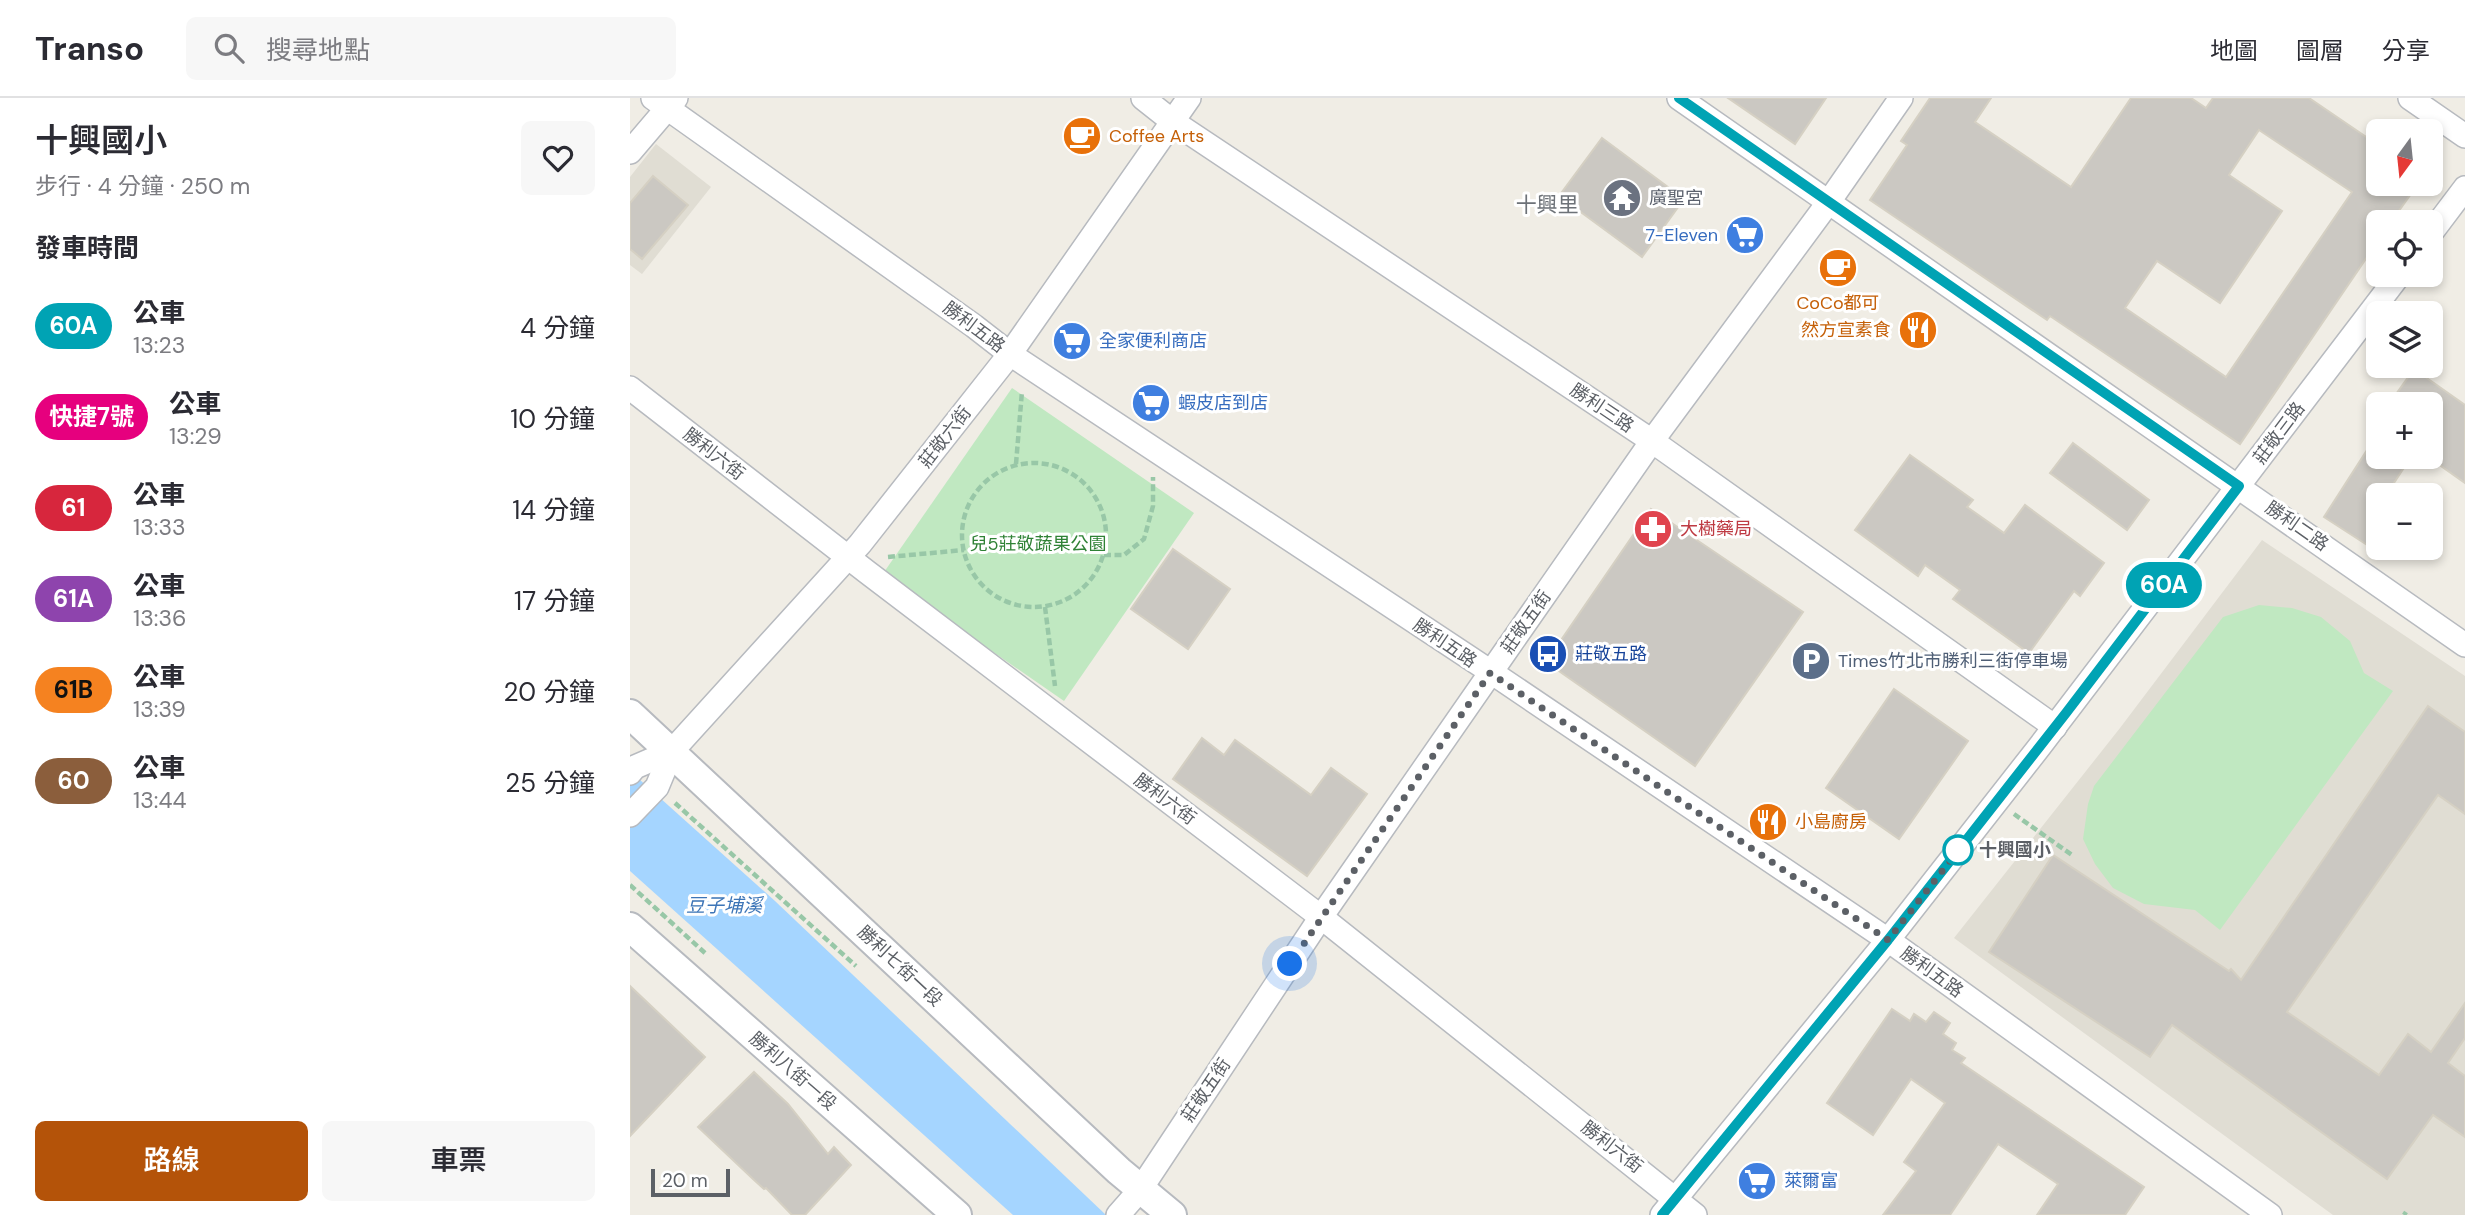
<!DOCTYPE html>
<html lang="zh-TW">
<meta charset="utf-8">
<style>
:root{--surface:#fff;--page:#f7f7f7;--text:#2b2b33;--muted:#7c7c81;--line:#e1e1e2;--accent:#b45309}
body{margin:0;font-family:"DM Sans","Noto Sans TC",sans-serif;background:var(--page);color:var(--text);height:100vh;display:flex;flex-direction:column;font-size:26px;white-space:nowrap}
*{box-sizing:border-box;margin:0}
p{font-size:23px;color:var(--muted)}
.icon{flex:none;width:38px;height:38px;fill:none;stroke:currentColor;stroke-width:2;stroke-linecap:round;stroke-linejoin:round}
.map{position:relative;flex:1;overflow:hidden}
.panel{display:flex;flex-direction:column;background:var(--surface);width:630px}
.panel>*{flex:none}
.badge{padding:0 14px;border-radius:23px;font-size:24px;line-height:46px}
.needle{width:46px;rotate:195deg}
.buttons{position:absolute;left:1736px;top:21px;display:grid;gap:14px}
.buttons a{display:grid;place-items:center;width:77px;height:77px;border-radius:10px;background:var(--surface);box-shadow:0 4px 10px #0003;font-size:35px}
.scale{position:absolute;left:21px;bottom:18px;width:79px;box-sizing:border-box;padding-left:7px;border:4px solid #5c6066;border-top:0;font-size:19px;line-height:24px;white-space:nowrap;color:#5c6066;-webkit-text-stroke:5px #fff;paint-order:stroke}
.you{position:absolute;width:35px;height:35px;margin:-18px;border:5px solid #fff;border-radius:50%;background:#1a73e8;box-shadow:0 0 0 10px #1a73e833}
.map>.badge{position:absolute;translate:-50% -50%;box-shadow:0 0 0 4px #fff}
h2{padding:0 35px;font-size:26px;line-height:63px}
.round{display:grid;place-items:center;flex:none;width:74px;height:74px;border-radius:10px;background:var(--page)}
.head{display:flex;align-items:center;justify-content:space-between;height:119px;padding:0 35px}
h1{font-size:33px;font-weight:600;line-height:52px}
.action{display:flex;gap:14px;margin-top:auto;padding:14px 35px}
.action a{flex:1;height:80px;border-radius:10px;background:var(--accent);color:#fff;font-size:28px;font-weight:600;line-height:80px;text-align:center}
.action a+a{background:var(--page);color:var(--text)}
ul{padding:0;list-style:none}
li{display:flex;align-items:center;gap:21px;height:91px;padding:0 35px}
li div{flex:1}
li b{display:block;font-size:26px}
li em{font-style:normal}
li .badge{min-width:77px;font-weight:700;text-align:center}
header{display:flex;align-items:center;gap:42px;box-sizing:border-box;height:98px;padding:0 35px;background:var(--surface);border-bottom:2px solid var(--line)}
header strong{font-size:33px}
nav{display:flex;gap:38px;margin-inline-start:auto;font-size:24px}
.search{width:490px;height:63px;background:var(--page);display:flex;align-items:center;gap:18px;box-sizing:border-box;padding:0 24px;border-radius:10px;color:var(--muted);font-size:26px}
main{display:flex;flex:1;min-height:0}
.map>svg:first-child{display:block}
.education{fill:#e0ddd3}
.green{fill:#c0e8c1}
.water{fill:#a5d5ff}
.building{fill:#cbc8c2;stroke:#d5d0c3;stroke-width:2;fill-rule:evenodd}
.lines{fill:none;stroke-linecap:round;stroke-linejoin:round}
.minor-casing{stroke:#b7babf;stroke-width:26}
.tertiary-casing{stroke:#b7babf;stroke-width:32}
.path{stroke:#98c7a7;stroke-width:4.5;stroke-dasharray:7 3.5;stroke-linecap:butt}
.minor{stroke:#fff;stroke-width:23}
.tertiary{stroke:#fff;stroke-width:28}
.line-casing{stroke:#fff;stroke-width:16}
.line{stroke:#00a3b4;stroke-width:10}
.walk{stroke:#5c6066;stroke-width:7;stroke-dasharray:0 12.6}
.stop-dot{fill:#fff;stroke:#00a3b4;stroke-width:3.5}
.labels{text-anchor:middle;stroke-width:6;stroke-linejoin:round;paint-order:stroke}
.food-label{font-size:18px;fill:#c56008;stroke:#fff;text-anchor:start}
.worship-label{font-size:18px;fill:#5b616d;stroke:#fff;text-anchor:start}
.shop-label{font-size:18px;fill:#366cbe;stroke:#fff;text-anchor:start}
.street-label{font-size:18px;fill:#5c6066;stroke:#fff}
.health-label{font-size:18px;fill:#be3a42;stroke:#fff;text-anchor:start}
.park-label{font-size:18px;fill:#308236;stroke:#fff}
.transit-label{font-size:18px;fill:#164399;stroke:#fff;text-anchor:start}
.service-label{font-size:18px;fill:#4e5e75;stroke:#fff;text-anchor:start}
.stop-label{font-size:18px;font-weight:bold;fill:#5c6066;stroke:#fff;text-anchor:start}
.water-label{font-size:19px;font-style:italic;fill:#3d75b7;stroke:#fff}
.quarter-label{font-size:21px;fill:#6d7278;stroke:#fff}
</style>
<header>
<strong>Transo</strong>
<div class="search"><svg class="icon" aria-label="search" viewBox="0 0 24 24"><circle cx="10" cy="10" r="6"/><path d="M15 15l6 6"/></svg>搜尋地點</div>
<nav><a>地圖</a><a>圖層</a><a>分享</a></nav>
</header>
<main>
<section class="panel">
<div class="head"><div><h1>十興國小</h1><p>步行 · 4 分鐘 · 250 m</p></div><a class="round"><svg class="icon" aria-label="heart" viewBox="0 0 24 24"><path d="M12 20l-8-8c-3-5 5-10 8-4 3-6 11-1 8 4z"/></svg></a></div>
<h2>發車時間</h2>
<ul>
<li><span class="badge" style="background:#00a3b4;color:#fff">60A</span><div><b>公車</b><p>13:23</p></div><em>4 分鐘</em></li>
<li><span class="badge" style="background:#e6007e;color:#fff">快捷7號</span><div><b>公車</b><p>13:29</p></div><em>10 分鐘</em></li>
<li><span class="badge" style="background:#d7263d;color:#fff">61</span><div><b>公車</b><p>13:33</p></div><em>14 分鐘</em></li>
<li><span class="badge" style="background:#8e44ad;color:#fff">61A</span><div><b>公車</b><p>13:36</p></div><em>17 分鐘</em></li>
<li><span class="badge" style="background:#f58220;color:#111">61B</span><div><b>公車</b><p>13:39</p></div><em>20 分鐘</em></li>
<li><span class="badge" style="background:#8b5e3c;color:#fff">60</span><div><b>公車</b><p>13:44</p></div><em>25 分鐘</em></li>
</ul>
<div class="action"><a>路線</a><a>車票</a></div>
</section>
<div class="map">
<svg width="1835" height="1117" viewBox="0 0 1835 1117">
<rect width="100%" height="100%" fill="#f0ede5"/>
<!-- education -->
<g class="education">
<path d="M26 46 81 89 12 176 0 167V79Z"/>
<path d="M1632 442 1835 578V1117H1703L1324 840 1490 630Z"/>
</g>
<!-- green -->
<g class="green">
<path d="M382 290 564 415 434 603 252 477Z"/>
<path d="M1629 507 1662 510 1691 519 1720 543 1734 575 1763 593 1590 832 1565 812 1514 806 1483 790 1465 766 1453 741 1458 706 1464 688 1593 519Z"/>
</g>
<!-- water -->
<path class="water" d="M0 673 145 803 476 1117H383L0 773Z"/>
<!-- building -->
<g class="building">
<path d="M1098 0H1196L1165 46Z"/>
<path d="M1300 0H1361L1345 24 1441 89 1501 0H1561L1576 10 1583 0H1679L1748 47V86H1788L1761 124H1748V143L1610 346 1420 218 1417 222 1240 102 1277 47 1271 43ZM1629 32 1722 94 1596 279 1495 210 1527 163 1590 205 1652 113 1599 77Z"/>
<path d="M972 40 1054 101 1012 159 929 98Z"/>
<path d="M23 78 58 107 12 161 0 151V105Z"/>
<path d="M1784 271 1835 307V385L1801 361V306H1759Z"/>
<path d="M1748 335V359H1781L1756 397H1748V454L1694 419Z"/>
<path d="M1443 345 1519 402 1497 432 1420 375Z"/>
<path d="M1280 357 1343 402 1337 409 1374 435 1395 407 1474 465 1450 498 1444 493 1399 555 1323 501 1330 492 1295 467 1288 478 1225 432Z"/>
<path d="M1021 411 1173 514 1065 668 916 564Z"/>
<path d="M543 451 600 491 558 551 501 511Z"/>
<path d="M1264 591 1338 643 1269 741 1196 690Z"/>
<path d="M1798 608 1835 634V716L1808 697 1657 914 1749 977 1778 936 1801 954 1835 905V940L1818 965 1835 978V1039L1803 1017 1757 1081 1542 927 1520 959 1359 854 1423 757 1599 873 1601 871 1611 882Z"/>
<path d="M572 640 594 657 605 642 681 697 701 670 737 696 677 778 543 681Z"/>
<path d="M0 888 75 959 0 1038Z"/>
<path d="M1262 911 1280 923 1284 916 1296 924 1304 914 1320 925 1313 936 1326 945 1322 952 1335 960 1331 965 1514 1089 1495 1117H1407L1428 1086 1368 1046 1320 1117H1253L1286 1073 1274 1064 1315 1005 1281 981 1243 1037 1197 1005Z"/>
<path d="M124 974 158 1006 198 1056 204 1049 221 1067 175 1117H162L136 1090 134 1091 123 1081 68 1029Z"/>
</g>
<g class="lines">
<!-- minor casing -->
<g class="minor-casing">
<g id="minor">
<path d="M23 0 344 228 380 256 861 574 1258 842 1640 1117"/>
<path d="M513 0 542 23 1022 343 1425 629"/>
<path d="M1049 0 1835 547"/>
<path d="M1780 0 1835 38"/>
<path d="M0 54 46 0"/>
<path d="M1801 135 1835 90"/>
<path d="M0 290 237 474 691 819 1065 1117"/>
<path d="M0 675 5 669 42 653 230 446 380 256 559 0"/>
<path d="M0 717 27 689 42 653"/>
<path d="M488 1117 510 1092 691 819 875 554 1022 343 1198 105 1271 0"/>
<path d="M1032 1117 1258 842 1410 648 1769 177"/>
</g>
</g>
<!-- tertiary casing -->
<g class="tertiary-casing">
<g id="tertiary">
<path d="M0 616 489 1073 542 1117"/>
<path d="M0 829 327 1117"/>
</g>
</g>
<!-- path -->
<g class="path">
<circle cx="404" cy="437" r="72"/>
<path d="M386 366 392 293"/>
<path d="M474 457H494L514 441 523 408V379"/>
<path d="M258 459 334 452"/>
<path d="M415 509 425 588"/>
<path d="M45 705 226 868"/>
<path d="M1384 716 1442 757"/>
<path d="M0 787 75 855"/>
<path d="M1774 1117 1776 1114"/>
</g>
<!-- minor -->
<use href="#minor" class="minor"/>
<!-- tertiary -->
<use href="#tertiary" class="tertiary"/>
</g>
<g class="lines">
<!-- line casing -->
<g class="line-casing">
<path id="line" d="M1032 1117 1258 842 1436 615 1609 388 1049 0"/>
</g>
<!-- line -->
<use href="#line" class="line"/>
<!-- walk -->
<path class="walk" d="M660 866 860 575 1258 842 1335 744 1328 752"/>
</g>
<!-- icons -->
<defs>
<g id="cafe-disc" transform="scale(2.0125)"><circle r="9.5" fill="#e8710a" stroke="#fff"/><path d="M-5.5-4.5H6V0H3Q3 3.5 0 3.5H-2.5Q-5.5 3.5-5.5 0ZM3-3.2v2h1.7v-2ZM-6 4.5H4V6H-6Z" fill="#fff"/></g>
<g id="temple-disc" transform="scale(2.0125)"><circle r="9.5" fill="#6b7280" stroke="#fff"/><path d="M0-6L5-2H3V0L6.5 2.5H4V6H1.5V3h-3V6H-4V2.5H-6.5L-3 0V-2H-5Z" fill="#fff"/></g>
<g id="supermarket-disc" transform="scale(2.0125)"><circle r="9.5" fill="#3f7fe0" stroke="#fff"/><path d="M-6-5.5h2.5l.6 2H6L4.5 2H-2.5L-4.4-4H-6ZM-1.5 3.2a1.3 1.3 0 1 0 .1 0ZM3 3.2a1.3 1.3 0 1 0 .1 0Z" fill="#fff"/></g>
<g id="restaurant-disc" transform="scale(2.0125)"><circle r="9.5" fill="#e8710a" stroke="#fff"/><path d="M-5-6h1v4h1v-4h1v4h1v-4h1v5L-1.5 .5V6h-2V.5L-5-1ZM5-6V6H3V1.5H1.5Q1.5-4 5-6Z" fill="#fff"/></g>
<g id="pharmacy-disc" transform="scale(2.0125)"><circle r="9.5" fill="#e0444e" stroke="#fff"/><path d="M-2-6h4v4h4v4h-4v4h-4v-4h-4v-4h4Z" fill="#fff"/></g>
<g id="bus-disc" transform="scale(2.0125)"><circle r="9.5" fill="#1a4fb4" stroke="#fff"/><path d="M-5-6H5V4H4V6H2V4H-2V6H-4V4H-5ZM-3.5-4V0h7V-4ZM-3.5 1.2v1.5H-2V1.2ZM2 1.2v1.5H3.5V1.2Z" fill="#fff"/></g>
<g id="parking-disc" transform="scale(2.0125)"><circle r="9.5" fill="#5c6f8a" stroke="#fff"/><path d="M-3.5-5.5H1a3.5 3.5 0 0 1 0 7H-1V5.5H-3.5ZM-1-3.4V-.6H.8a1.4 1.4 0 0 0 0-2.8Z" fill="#fff"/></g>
</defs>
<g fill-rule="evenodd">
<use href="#cafe-disc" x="452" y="38"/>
<use href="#temple-disc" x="992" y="100"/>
<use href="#supermarket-disc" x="1115" y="137"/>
<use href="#cafe-disc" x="1208" y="170"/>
<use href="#restaurant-disc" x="1288" y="232"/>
<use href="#supermarket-disc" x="442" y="243"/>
<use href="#supermarket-disc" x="521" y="305"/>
<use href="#pharmacy-disc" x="1023" y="431"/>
<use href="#bus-disc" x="918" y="556"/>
<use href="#parking-disc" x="1181" y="563"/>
<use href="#restaurant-disc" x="1138" y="724"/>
<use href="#supermarket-disc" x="1127" y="1083"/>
</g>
<!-- markers -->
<circle class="stop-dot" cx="1328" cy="752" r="14"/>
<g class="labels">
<!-- food labels -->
<g class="food-label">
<text x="479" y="44">Coffee Arts</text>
<text x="1208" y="211" text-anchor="middle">CoCo都可</text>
<text x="1261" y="238" text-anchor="end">然方宣素食</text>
<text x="1165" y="730">小島廚房</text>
</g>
<!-- worship labels -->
<g class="worship-label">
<text x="1019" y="106">廣聖宮</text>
</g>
<!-- shop labels -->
<g class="shop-label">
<text x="1088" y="143" text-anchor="end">7-Eleven</text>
<text x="469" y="249">全家便利商店</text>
<text x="548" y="311">蝦皮店到店</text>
<text x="1154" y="1089">萊爾富</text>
</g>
<!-- street labels -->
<g class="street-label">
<text transform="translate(344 229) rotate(37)" y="6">勝利五路</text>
<text transform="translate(972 310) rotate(34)" y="6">勝利三路</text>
<text transform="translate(1649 335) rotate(-53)" y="6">莊敬三路</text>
<text transform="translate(315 339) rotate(-52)" y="6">莊敬六街</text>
<text transform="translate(84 356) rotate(38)" y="6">勝利六街</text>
<text transform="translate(1667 428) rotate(35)" y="6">勝利二路</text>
<text transform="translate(896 524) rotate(-55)" y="6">莊敬五街</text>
<text transform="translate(815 545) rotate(34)" y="6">勝利五路</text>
<text transform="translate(535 701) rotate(37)" y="6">勝利六街</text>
<text transform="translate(270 868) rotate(43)" y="6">勝利七街一段</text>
<text transform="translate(1302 874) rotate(36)" y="6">勝利五路</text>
<text transform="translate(163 973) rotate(41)" y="6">勝利八街一段</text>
<text transform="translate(576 992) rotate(-56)" y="6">莊敬五街</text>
<text transform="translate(982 1049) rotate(38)" y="6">勝利六街</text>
</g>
<!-- health labels -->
<g class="health-label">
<text x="1050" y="437">大樹藥局</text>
</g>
<!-- park labels -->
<g class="park-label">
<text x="408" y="452">兒5莊敬蔬果公園</text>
</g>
<!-- transit labels -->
<g class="transit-label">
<text x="945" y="562">莊敬五路</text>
</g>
<!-- service labels -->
<g class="service-label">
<text x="1208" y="569">Times竹北市勝利三街停車場</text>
</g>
<!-- stop labels -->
<g class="stop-label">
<text x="1349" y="758">十興國小</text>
</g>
<!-- water labels -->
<g class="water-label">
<text x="94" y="814">豆子埔溪</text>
</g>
<!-- quarter labels -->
<g class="quarter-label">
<text x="917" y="114">十興里</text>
</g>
</g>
</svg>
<div class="buttons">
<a><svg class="needle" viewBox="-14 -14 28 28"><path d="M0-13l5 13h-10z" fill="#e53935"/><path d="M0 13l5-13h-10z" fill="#7c7c81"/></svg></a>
<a><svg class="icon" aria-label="locate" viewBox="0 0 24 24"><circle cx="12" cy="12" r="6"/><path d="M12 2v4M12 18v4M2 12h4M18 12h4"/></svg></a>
<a><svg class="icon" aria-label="layers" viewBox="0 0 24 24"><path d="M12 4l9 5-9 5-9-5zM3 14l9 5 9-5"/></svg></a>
<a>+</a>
<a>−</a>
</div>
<div class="scale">20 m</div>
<div class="you" style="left:660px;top:866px"></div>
<b class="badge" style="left:1534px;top:487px;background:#00a3b4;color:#fff">60A</b>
</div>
</main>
